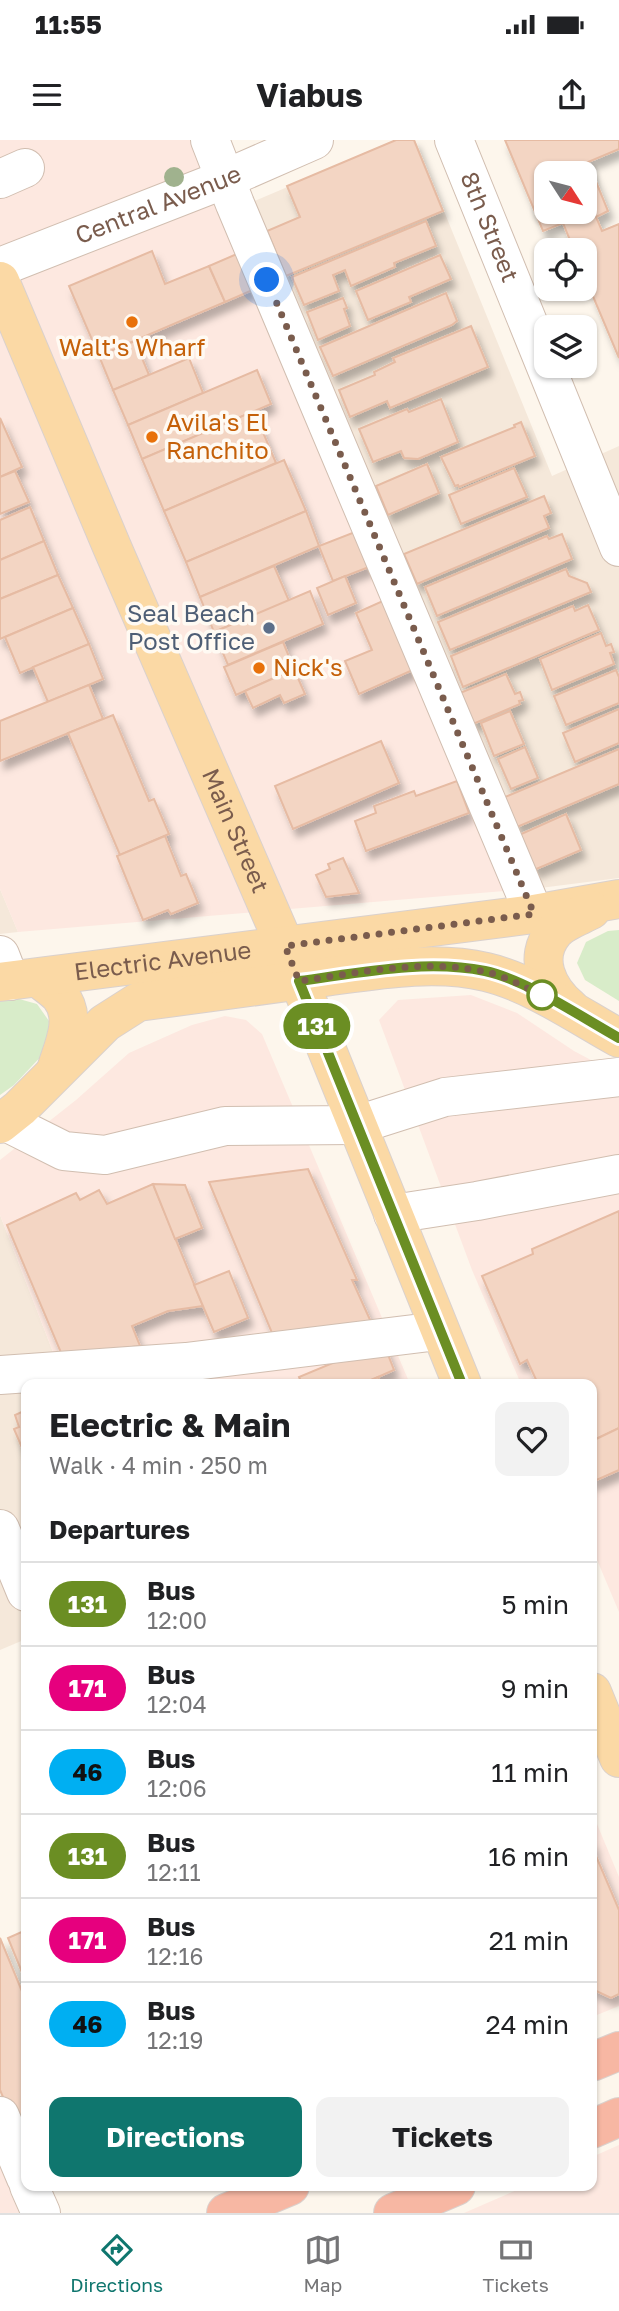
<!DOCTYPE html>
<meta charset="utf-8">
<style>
:root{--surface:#fff;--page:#f2f2f2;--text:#202124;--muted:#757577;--line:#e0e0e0;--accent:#0f766e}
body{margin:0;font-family:"Golos Text",sans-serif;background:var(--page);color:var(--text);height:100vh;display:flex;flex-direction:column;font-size:26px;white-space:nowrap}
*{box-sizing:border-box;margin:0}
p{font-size:23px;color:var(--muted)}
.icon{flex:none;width:38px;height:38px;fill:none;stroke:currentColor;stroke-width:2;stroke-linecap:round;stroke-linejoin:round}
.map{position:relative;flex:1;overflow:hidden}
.sheet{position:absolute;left:21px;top:1239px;width:576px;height:812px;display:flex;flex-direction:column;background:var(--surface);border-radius:14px;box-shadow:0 2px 5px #0004}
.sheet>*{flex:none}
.badge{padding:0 14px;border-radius:23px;font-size:24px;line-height:46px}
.needle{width:46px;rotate:126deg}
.buttons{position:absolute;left:534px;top:21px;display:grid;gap:14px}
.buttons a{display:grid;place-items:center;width:63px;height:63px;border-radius:14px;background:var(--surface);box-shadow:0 2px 5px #0004;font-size:35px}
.you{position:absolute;width:35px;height:35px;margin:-18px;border:5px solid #fff;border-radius:50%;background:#1a73e8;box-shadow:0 0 0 10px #1a73e833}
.map>.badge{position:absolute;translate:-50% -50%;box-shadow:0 0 0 4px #fff}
h2{padding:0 28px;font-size:26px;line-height:63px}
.round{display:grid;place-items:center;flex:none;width:74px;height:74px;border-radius:14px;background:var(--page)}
.head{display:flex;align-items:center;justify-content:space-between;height:119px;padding:0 28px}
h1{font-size:33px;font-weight:700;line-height:52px}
.button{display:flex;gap:14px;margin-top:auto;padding:14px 28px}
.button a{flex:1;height:80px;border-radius:14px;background:var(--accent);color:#fff;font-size:28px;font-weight:700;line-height:80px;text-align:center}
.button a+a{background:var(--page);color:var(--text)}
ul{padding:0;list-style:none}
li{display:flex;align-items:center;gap:21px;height:84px;padding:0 28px;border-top:2px solid var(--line)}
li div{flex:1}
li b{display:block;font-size:26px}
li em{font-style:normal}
li .badge{min-width:77px;font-weight:700;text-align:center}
.status{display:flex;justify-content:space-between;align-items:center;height:49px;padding:0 35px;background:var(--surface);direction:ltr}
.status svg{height:19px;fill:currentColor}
header{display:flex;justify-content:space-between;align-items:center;height:91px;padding:0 28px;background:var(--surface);font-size:32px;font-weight:700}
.menu{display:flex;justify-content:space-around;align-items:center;height:98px;border-top:2px solid var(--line);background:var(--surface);font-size:19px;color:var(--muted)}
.menu a{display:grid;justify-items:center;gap:4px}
.menu .on{color:var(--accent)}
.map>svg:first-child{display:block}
.residential{fill:#f5e8da}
.commercial{fill:#fde8e0}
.green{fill:#d8ecc9}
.building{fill:#f3d5c3;stroke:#e6bba3;stroke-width:2;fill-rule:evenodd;filter:url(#shadow)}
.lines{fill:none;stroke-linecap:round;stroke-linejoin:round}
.minor-casing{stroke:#d1beb0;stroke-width:40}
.major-casing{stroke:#dad1cd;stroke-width:40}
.highway-casing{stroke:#dad1cd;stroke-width:40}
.minor{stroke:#fff;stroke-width:38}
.major{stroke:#fbd9a5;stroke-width:38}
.highway{stroke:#f7b7a3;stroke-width:38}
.tree{fill:#a0b28e}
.line-casing{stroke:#fff;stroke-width:16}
.line{stroke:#6b8e23;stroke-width:10}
.walk{stroke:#7a5c4d;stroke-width:7;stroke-dasharray:0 12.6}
.food-dot{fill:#e8710a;stroke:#fffaf3;stroke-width:2.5}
.service-dot{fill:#5c6f8a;stroke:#fffaf3;stroke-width:2.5}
.stop-dot{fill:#fff;stroke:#6b8e23;stroke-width:3.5}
.labels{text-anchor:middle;stroke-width:7;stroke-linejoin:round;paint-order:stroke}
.street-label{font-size:24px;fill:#7a5c4d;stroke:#fffaf3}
.food-label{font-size:24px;fill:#c56008;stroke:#fffaf3;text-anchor:start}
.service-label{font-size:24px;fill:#4e5e75;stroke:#fffaf3;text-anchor:end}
</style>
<div class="status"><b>11:55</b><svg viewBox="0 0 49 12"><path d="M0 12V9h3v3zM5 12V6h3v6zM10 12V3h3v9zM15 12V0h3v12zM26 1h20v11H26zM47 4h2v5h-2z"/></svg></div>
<header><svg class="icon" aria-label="menu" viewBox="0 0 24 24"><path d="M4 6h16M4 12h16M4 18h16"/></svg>Viabus<svg class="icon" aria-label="share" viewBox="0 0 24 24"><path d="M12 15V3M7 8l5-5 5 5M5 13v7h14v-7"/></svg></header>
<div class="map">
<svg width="619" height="2073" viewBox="0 0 619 2073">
<defs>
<filter id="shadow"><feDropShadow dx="4.5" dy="8" stdDeviation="3.5" flood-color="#0004"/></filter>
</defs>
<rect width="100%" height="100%" fill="#fdf6ec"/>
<!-- residential -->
<g class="residential">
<path d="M398 0H415L552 336 619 306V738L540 748 250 63Z"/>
<path d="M0 749 18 792 0 794Z"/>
<path d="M0 1075 58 1225 175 1215 187 1244H26V1499L0 1510Z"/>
</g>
<!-- commercial -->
<g class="commercial">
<path d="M0 0H197L540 748 18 792 0 749Z"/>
<path d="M471 855 517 873 574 911 619 935V1472L592 1408V1244H521L472 1130 379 880 398 860Z"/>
<path d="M225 876 246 880 262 894 410 1244H187L175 1215 58 1225 0 1075V1020L76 960 129 913 192 885Z"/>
<path d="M592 1672 619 1737V1866L592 1877Z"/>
<path d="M619 2005V2073H464L526 2046H592V2017Z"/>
<path d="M0 2024 19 2073H0Z"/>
</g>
<!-- green -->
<g class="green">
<path d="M619 790V861L585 840 577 823 586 802 608 791Z"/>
<path d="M5 855 37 864 49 881 48 909 14 945 0 955V856Z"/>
</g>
<!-- building -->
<g class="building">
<path d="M396 0H414L443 71 286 136 267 91 300 77 287 46Z"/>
<path d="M505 0H619V9L588 22 608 71 596 77 602 91 619 84V218L584 135V110H574L563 83 543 91ZM546 33H584V72H546Z"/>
<path d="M426 81 436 106 394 123 395 127 351 146 345 130 333 135 339 151 304 165 292 137Z"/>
<path d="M152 111 165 144 209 126 225 162 99 216 69 146Z"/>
<path d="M239 113 255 149 225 162 209 126Z"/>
<path d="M440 115 451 139 409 157 411 162 368 180 356 151Z"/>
<path d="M446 153 457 181 452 185 333 236 320 207Z"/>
<path d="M343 158 347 168 344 169 350 186 318 200 307 172Z"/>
<path d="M471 186 488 227 390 268 387 261 350 277 339 250 375 235 374 232 395 222 393 218Z"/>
<path d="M135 201 149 235 113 250 99 216Z"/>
<path d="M189 218 203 253 128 285 113 250Z"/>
<path d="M257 230 271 264 142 319 128 285Z"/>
<path d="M441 259 458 302 418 319 404 318 401 311 373 322 359 289 407 269 409 272Z"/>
<path d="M254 271 276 323 164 371 142 319Z"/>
<path d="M0 278 22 327 0 337Z"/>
<path d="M521 282 535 316 459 347 458 345 455 346 441 317 515 287 514 285Z"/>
<path d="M284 320 306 371 186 422 164 371Z"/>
<path d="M427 324 439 353 388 375 376 346Z"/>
<path d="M514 328 527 357 461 384 449 355Z"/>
<path d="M15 331 29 362 0 374V337Z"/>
<path d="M544 356 551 373 544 376 549 388 417 444 404 414Z"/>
<path d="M30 367 44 401 0 420V380Z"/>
<path d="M306 371 319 406 200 457 186 422Z"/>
<path d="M355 392 369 427 333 441 319 406Z"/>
<path d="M562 394 572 419 437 476 425 447 547 396 549 399Z"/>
<path d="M44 401 58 435 0 459V420Z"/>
<path d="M274 426 289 461 214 492 200 457Z"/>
<path d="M566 429 569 436 587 443 591 452 450 510 438 482Z"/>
<path d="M58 435 73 468 0 499V459Z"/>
<path d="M345 436 356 463 328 475 317 448Z"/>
<path d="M310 451 323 484 228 525 214 492Z"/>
<path d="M385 460 415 529 359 554 345 521 372 510 356 473Z"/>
<path d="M588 465 599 490 463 547 451 516 573 466 575 471Z"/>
<path d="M73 468 89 504 20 533 5 497Z"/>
<path d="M601 493 606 506 611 504 614 512 610 513 614 524 552 550 540 519Z"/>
<path d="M283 502 294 529 236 555 224 527Z"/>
<path d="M89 504 103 539 48 562 33 527Z"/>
<path d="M294 529 305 554 284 563 280 555 253 568 245 551Z"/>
<path d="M616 530 619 537V563L566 585 554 556Z"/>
<path d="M506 534 515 554 520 552 523 560 519 561 520 564 473 584 460 553Z"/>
<path d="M89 545 103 579 0 621V581Z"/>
<path d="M619 569V603L575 622 563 593Z"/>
<path d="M510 571 524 604 494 616 481 583Z"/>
<path d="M113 575 149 661 154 659 169 694 120 715 68 593Z"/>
<path d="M381 601 399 643 293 689 275 646Z"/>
<path d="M525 607 538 638 511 649 498 619Z"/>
<path d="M619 609V644L517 687 505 657Z"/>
<path d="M457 641 469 673 366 711 355 681 376 673 374 666 414 651 416 656Z"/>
<path d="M566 674 581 710 534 730 519 695Z"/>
<path d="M165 696 181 736 186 734 198 763 171 774 168 770 143 780 117 716Z"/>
<path d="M343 718 359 753 326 757 316 735 330 729 328 724Z"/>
<path d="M308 1029 357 1140H352L371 1182 272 1193 209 1042Z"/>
<path d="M153 1044 203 1166 168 1171 132 1186 140 1206 62 1215 7 1085 76 1053 80 1060 99 1050 107 1064Z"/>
<path d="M153 1044 185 1045 202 1088 175 1099Z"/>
<path d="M619 1071V1288L592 1301V1244H538L527 1220 520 1224 482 1136 533 1114 532 1109Z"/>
<path d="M229 1131 248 1178 214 1192 194 1145Z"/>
<path d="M383 1202 394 1230 362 1244H302L299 1237Z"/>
<path d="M378 1237 381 1244H362Z"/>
<path d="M26 1270V1309L23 1310 14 1289 19 1287 15 1275Z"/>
<path d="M619 1288V1330L592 1342V1301Z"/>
<path d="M592 1700 595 1708 593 1709 619 1770V1854L611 1858 592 1849Z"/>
<path d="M26 1790V1842L8 1798Z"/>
<path d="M0 1798 26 1861V1981L15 1986 0 1950Z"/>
</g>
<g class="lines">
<!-- minor casing -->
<g class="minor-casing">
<g id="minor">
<path d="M210 0 235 64 534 774"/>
<path id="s1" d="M454 0 619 407"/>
<path d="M0 39 25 28"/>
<path id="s2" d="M0 127 225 39 314 0"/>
<path d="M0 815 10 841"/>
<path d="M4 981 64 1011 105 1015 225 986 357 985 445 957 619 937"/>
<path d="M393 1074 477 1061 619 1034"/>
<path d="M0 1235 186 1222 438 1191"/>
<path d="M0 1389 26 1452"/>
<path d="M0 1976 26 2038"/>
<path d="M29 2046 41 2073"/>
</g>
</g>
<!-- major casing -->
<g class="major-casing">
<g id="major">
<path id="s3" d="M0 141 112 407 285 806 462 1244"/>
<path d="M39 838C45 844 54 849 60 856 78 878 63 907 56 930"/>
<path id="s4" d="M0 842 534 774 619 759"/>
<path d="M570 868C548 850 532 818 554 792 562 782 580 776 591 770"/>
<path d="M0 984 20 968 105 883 138 862C198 854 257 846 317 838 371 831 432 819 486 832 530 842 579 876 619 898"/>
<path d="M592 1552 619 1618"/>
</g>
</g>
<!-- highway casing -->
<g class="highway-casing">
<g id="highway">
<path d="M592 1922 619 1911"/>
<path d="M592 1989 619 1977"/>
<path d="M226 2073 290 2046"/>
<path d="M393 2073 456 2046"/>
</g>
</g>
<!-- minor -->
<use href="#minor" class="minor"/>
<!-- major -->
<use href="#major" class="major"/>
<!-- highway -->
<use href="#highway" class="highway"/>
</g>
<!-- trees -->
<circle class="tree" cx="174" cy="37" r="10"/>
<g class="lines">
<!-- line casing -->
<g class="line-casing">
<path id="line" d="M462 1244 299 841C359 833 425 819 485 831 527 840 581 877 619 898"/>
</g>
<!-- line -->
<use href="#line" class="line"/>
<!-- walk -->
<path class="walk" d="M267 140 534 774 285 806 299 841C359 833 425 818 486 832 506 836 526 848 545 857L542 855"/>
</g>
<!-- markers -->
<g class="food-dot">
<circle cx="132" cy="182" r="7"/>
<circle cx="152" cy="297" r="7"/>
<circle cx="259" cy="528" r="7"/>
</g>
<circle class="service-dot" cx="269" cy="488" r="7"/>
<circle class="stop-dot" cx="542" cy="855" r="14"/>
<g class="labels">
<!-- street labels -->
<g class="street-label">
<text dy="8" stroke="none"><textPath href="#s2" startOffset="170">Central Avenue</textPath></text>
<text dy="8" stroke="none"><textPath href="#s1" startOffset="94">8th Street</textPath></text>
<text dy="8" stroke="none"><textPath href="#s3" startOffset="598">Main Street</textPath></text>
<text dy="8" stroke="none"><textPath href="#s4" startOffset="164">Electric Avenue</textPath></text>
</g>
<!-- food labels -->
<g class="food-label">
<text x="132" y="216" text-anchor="middle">Walt's Wharf</text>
<text x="166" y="291">Avila's El<tspan x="166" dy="28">Ranchito</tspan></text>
<text x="273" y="536">Nick's</text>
</g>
<!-- service labels -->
<g class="service-label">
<text x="255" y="482">Seal Beach<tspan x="255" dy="28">Post Office</tspan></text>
</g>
</g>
</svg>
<div class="buttons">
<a><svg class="needle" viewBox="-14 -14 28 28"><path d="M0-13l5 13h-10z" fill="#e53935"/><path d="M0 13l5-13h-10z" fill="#757577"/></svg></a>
<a><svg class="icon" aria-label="locate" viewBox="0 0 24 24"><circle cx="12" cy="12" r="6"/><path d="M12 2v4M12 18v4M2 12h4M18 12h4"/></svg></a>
<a><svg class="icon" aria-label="layers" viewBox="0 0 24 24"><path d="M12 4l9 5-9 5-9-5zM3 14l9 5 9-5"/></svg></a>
</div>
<div class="you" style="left:267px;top:140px"></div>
<b class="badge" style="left:317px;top:886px;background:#6b8e23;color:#fff">131</b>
<section class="sheet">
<div class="head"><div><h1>Electric &amp; Main</h1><p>Walk · 4 min · 250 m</p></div><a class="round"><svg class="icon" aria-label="heart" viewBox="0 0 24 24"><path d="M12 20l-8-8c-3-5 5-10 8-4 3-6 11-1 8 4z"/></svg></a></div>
<h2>Departures</h2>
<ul>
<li><span class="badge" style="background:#6b8e23;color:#fff">131</span><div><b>Bus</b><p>12:00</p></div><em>5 min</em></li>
<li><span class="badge" style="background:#e6007e;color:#fff">171</span><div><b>Bus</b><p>12:04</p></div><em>9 min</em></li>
<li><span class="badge" style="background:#00aff2;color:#111">46</span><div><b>Bus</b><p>12:06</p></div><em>11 min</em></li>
<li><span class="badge" style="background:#6b8e23;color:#fff">131</span><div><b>Bus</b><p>12:11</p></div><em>16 min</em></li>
<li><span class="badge" style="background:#e6007e;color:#fff">171</span><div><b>Bus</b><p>12:16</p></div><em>21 min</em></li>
<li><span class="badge" style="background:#00aff2;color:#111">46</span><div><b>Bus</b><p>12:19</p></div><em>24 min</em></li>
</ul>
<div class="button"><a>Directions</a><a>Tickets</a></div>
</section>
</div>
<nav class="menu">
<a class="on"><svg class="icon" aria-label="directions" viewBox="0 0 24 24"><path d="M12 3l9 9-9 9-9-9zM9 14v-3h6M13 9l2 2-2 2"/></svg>Directions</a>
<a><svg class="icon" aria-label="map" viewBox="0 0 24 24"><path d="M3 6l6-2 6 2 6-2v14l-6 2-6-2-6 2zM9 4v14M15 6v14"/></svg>Map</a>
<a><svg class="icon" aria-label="tickets" viewBox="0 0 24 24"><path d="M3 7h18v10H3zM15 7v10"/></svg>Tickets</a>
</nav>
